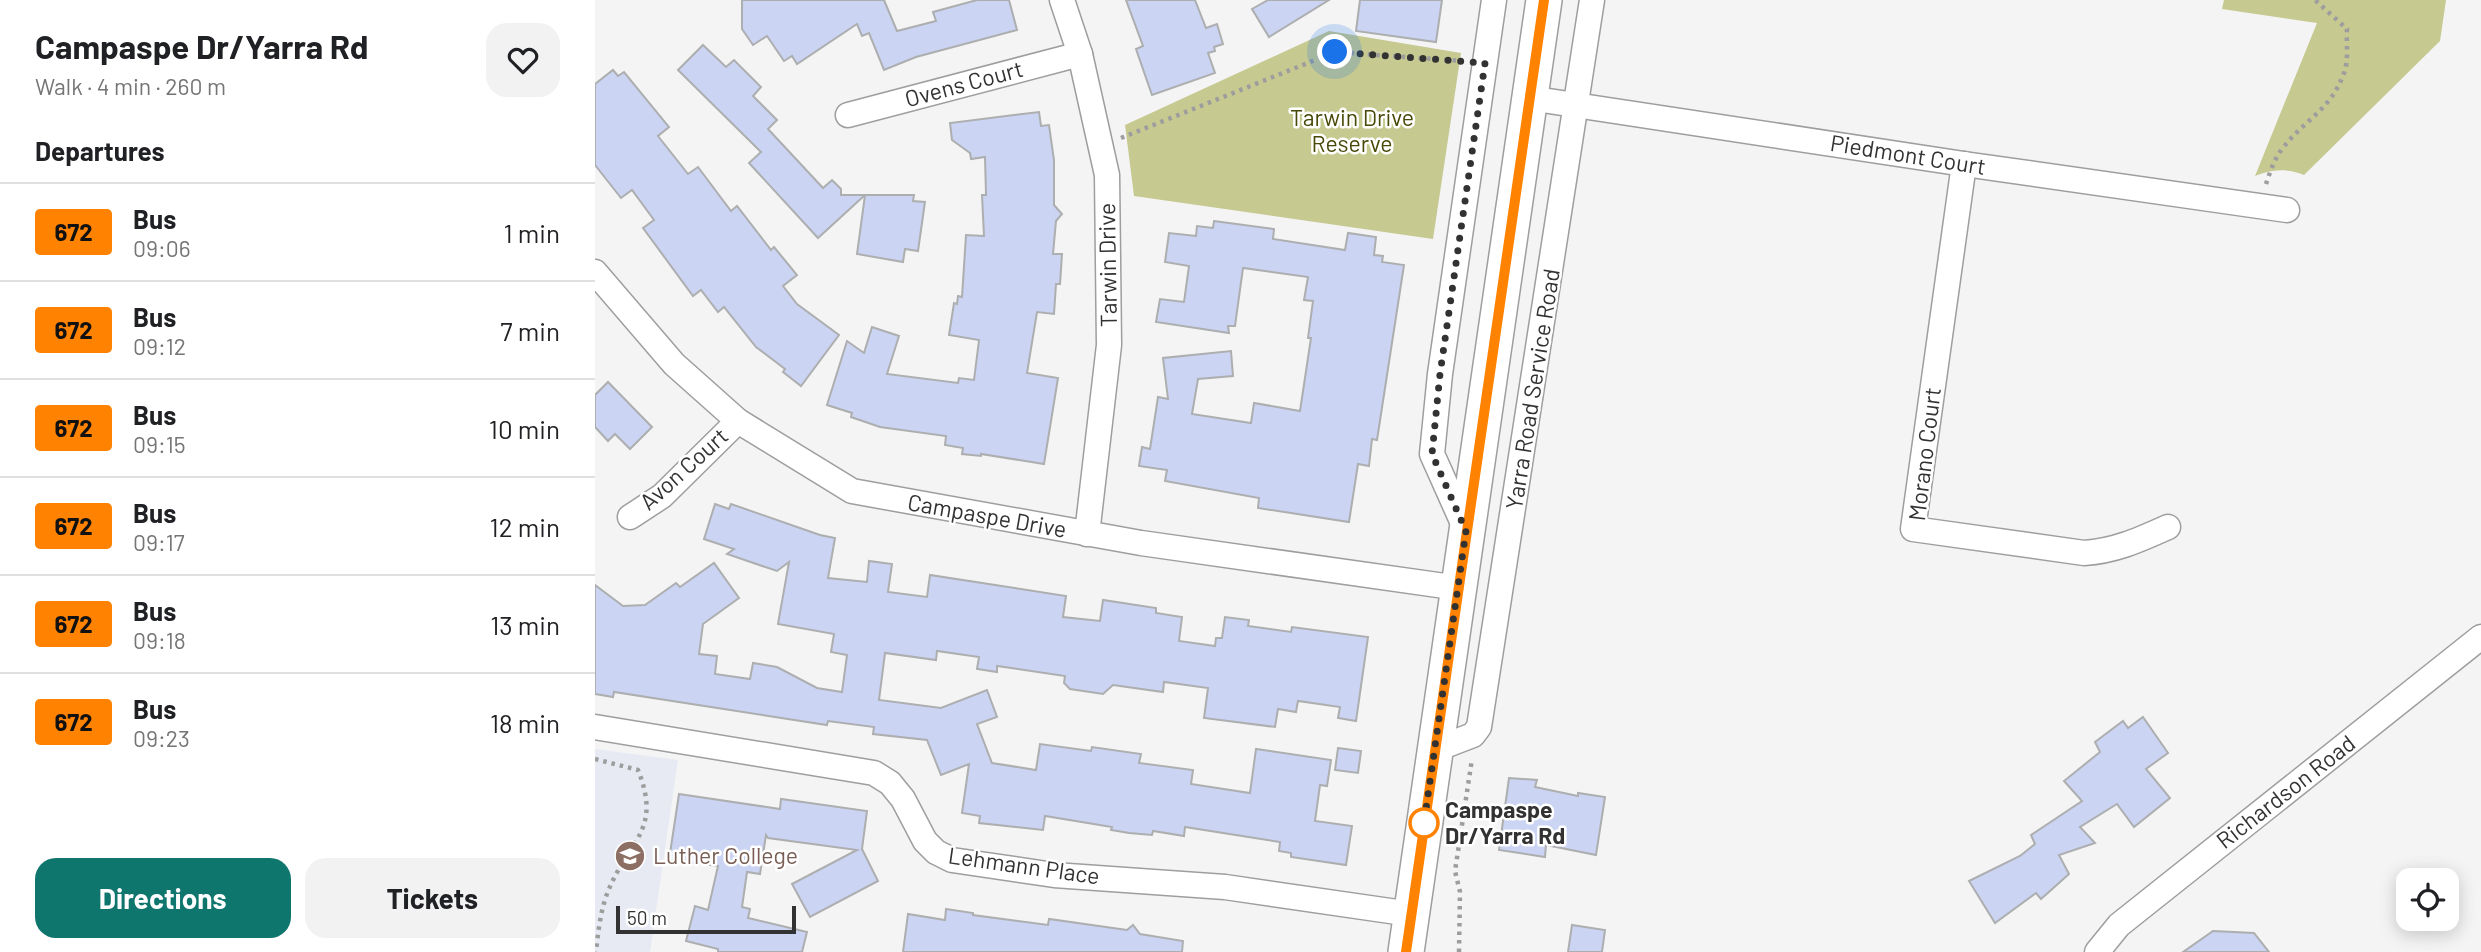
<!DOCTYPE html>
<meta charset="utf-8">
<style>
:root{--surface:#fff;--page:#f2f2f2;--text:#202124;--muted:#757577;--line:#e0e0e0;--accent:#0f766e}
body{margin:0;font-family:Barlow,sans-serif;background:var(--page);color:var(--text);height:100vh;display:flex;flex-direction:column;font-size:26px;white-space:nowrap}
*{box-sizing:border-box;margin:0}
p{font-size:23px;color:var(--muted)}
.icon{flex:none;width:38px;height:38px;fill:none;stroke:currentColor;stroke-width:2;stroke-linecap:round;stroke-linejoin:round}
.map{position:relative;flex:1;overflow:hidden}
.panel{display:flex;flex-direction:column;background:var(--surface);width:595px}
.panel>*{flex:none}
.badge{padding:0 14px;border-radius:5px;font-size:24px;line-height:46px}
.buttons{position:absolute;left:1801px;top:868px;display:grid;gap:14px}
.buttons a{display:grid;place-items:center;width:63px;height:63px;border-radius:14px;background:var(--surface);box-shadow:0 4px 18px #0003;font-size:35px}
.scale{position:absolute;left:21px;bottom:18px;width:180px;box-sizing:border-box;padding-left:7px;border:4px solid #323233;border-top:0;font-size:19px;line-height:24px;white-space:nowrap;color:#323233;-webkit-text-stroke:5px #fff;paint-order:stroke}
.you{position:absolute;width:35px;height:35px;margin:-18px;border:5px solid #fff;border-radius:50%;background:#1a73e8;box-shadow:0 0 0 10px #1a73e833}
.map>.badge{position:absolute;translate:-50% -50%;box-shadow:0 0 0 4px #fff}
h2{padding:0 35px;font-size:26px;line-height:63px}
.round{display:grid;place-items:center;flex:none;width:74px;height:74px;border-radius:21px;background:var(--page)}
.head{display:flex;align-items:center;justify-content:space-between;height:119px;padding:0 35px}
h1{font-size:33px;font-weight:700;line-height:52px}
.button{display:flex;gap:14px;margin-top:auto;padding:14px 35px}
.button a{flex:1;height:80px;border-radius:21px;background:var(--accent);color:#fff;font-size:28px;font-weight:700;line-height:80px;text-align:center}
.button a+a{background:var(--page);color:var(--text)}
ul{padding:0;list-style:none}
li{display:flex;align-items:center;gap:21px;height:98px;padding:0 35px;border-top:2px solid var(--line)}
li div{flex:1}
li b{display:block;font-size:26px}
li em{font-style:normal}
li .badge{min-width:77px;font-weight:700;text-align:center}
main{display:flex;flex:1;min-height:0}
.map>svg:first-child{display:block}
.built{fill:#e7eaf3}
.green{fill:#c6c990}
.building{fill:#cbd4f2;stroke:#adaeaf;stroke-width:2}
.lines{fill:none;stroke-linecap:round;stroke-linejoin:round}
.minor-casing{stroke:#9d9e9f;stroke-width:27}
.secondary-casing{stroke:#9d9e9f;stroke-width:38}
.path{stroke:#9d9d9e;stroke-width:4.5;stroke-dasharray:3.5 5;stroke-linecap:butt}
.minor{stroke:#fff;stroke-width:24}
.secondary{stroke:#fff;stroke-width:35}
.line-casing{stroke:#fff;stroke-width:16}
.line{stroke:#ff8200;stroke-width:10}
.walk{stroke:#323233;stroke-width:7;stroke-dasharray:0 12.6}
.stop-dot{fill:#fff;stroke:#ff8200;stroke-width:3.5}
.labels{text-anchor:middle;stroke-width:5;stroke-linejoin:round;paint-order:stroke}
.street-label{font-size:23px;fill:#323233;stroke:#fff}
.park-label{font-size:23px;fill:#484907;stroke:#fff}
.stop-label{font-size:23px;font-weight:bold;fill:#323233;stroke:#fff;text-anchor:start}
.education-label{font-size:23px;fill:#785e54;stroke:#fff;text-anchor:start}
</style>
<main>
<section class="panel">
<div class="head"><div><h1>Campaspe Dr/Yarra Rd</h1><p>Walk · 4 min · 260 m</p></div><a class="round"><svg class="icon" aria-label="heart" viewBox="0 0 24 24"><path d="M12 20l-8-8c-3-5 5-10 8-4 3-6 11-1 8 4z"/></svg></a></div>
<h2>Departures</h2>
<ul>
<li><span class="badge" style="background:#ff8200;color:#111">672</span><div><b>Bus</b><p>09:06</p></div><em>1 min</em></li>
<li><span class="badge" style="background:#ff8200;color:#111">672</span><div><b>Bus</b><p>09:12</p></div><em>7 min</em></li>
<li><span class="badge" style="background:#ff8200;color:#111">672</span><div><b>Bus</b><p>09:15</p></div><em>10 min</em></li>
<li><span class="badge" style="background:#ff8200;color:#111">672</span><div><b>Bus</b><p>09:17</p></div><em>12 min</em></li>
<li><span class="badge" style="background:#ff8200;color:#111">672</span><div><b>Bus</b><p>09:18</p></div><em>13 min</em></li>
<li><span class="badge" style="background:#ff8200;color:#111">672</span><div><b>Bus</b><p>09:23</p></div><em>18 min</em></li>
</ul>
<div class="button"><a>Directions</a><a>Tickets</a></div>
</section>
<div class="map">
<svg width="1886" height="952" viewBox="0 0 1886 952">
<rect width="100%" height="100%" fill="#f4f4f5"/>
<!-- built -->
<path class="built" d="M0 749 83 760 55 952H0Z"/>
<!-- green -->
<g class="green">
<path d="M1629 0H1851L1845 41 1709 175C1691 168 1677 169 1660 176L1722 23 1627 9Z"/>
<path d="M734 31 866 53 838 239 539 196 530 125Z"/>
</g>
<!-- building -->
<g class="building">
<path d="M147 0H289L302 31 341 21 338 12 382 0H414L422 30 321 57 289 70 274 33 267 36 262 24 202 64 197 56 189 61 172 36 158 45 147 29Z"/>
<path d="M531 0H600L611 28 622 24 628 44 619 47 620 51 613 53 620 73 557 95 541 49 548 46Z"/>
<path d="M673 0H734L674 37 657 9Z"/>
<path d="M765 0H847L841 42 761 31Z"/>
<path d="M108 45 131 67 139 60 166 87 158 96 182 120 173 129 228 188 237 180 246 189V195H270L223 238 154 163 166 152 83 70Z"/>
<path d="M18 70 23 76 29 72 74 127 63 136 93 174 103 167 136 211 142 206 176 250 179 247 202 275 188 286 202 304 244 335 206 386 188 372 190 369 161 347 129 307 123 312 106 290 98 296 48 228 59 220 37 190 26 198 0 165V84Z"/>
<path d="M444 112 446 126 454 125 459 160V205L467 214 461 221 458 254H467L465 284H461L459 314 442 312 432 373 463 378 449 464 386 454V456L367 454 368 448 350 445 351 436 285 427 256 417 257 413 232 405 252 341 269 353 277 327 304 336 292 374 363 383 364 378 379 380 384 340 354 335 359 303 362 304 363 296 367 297 371 235 389 236 387 195H391L390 157 376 159 375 153 357 140 355 123Z"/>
<path d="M270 195H319L318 201 330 202 323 251 310 249 308 262 262 254Z"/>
<path d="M619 221 679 229 678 239 750 250 753 233 781 237 779 255 788 256 787 262 809 265 782 440 777 439 774 466 763 464 754 522 663 508 664 498 570 481 572 470 544 466 547 447 555 449 563 397 573 399 568 358 636 351 638 376 603 379 597 414 656 423 659 403 705 411 716 338H713L718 301 709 300 713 277 648 268 640 326H633L634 333 561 322 565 299 589 302 594 266 570 262 574 233 601 236 602 226 618 228Z"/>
<path d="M13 382 57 427 35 449 20 434 13 441 0 427V395Z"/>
<path d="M120 504 134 509 136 504 225 535 240 538 233 578 272 582 274 561 297 564 293 592 332 597 335 575 471 596 468 617 505 621 508 600 561 608V613L587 617 584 641 620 646 621 638H627L630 617 654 620 653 626 696 632 697 627 773 637 761 721 743 718 745 707 703 701 701 712 683 709 680 727 609 718 613 688 569 682 568 692 518 685 508 694 475 689 469 683 470 676 402 666V672L382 669 384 657 342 651 341 660 290 653 284 700 346 708 392 690 402 717 382 724 397 763 441 770 445 744 496 751 497 747 546 754 544 763 598 770 596 784 655 793 661 749 736 760 732 786 725 785 720 821 757 826 751 865 696 857V853L684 851 685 842 590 827 589 836 558 831 557 835 534 833 516 830 517 827 450 816 448 830 384 823 385 816 367 813 374 764 346 775 332 740 278 734 279 727 233 721 232 725 19 692 18 697 0 694V585L28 606 50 605 81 583 85 587 119 563 144 598 108 624 104 654 122 656 120 674 155 679 158 663 182 667 222 688 247 692 252 655 236 652 239 634 183 624 194 562 182 571 132 554 139 549 109 539Z"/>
<path d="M1548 717 1573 753 1551 769 1575 798 1539 827 1522 804 1485 827 1500 843 1464 855 1474 874 1446 899 1441 893 1400 923 1374 881 1425 856 1440 844 1436 835 1487 801 1469 781 1505 752 1500 742 1528 721 1533 728Z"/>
<path d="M743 748 766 751 763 773 740 770Z"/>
<path d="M914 778 942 780 940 787 983 796V793L1010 797 1001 855 951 845 950 857 904 850Z"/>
<path d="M84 794 185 809 186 799 272 811 267 849 283 881 215 917 197 884 262 850 173 838 171 835 165 874 152 872 147 907 155 909 153 918 212 932 207 952H123V949L91 941 100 906 113 910 123 866 74 860Z"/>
<path d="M351 909 378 913V915L453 925 454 919 532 930 538 925 545 934 588 941 587 952H308L313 914 350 920Z"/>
<path d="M977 925 1010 930 1007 952H973Z"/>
<path d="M1618 931 1659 933 1674 952H1588Z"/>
</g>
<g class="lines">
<!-- minor casing -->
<g class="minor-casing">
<g id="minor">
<path d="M467 0 485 54 512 175 514 345 492 534"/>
<path d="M934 98 1369 164 1692 210"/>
<path d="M253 115 485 54"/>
<path d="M1369 164 1318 529 1489 553C1520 551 1544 540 1573 527"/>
<path d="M0 272 79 364 143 421 257 491 546 543 864 588"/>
<path d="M35 517 67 496 143 421"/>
<path d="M871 530 837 454 845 374 899 0"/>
<path d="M0 727 279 773 295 783 308 799 330 841 341 852 357 860 459 875 630 887 816 914"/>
<path d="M839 750 878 735 884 727 997 0"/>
<path d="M1502 952 1524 925 1886 637"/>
</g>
</g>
<!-- secondary casing -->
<g class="secondary-casing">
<path id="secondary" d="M811 952 949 0"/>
</g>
<!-- path -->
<g class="path">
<path d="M526 138 740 52 868 61"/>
<path d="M1671 184C1675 172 1679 160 1687 149 1709 120 1736 110 1749 73 1754 61 1751 42 1752 29L1720 0"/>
<path d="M0 759 43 770C67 830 35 839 14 889 6 907 3 932 1 952"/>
<path d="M864 952 865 892 860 871 877 759"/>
</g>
<!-- minor -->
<use href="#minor" class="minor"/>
<!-- secondary -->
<use href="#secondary" class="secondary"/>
</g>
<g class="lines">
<!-- line casing -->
<g class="line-casing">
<path id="line" d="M811 952 949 0"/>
</g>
<!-- line -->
<use href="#line" class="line"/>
<!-- walk -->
<path class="walk" d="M740 52 890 63 845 374 837 454 871 531 829 823"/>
</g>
<!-- icons -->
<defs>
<g id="school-disc" transform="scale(1.575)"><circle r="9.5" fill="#8d6e63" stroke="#fff"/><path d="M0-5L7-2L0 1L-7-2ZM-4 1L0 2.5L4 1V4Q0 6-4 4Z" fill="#fff"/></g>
</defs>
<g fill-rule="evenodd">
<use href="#school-disc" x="35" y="856"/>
</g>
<!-- markers -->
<circle class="stop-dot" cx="829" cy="823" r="14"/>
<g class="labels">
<!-- street labels -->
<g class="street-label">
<text transform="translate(369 84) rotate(-15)" y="8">Ovens Court</text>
<text transform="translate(1313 155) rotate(9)" y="8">Piedmont Court</text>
<text transform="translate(513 265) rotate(-91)" y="8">Tarwin Drive</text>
<text transform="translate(938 389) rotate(-81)" y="8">Yarra Road Service Road</text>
<text transform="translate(1330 454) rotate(-83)" y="8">Morano Court</text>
<text transform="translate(89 469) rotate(-42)" y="8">Avon Court</text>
<text transform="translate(392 516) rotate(10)" y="8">Campaspe Drive</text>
<text transform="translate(1691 792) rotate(-38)" y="8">Richardson Road</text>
<text transform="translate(429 866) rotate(8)" y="8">Lehmann Place</text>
</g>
<!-- park labels -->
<g class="park-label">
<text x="757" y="126">Tarwin Drive<tspan x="757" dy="26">Reserve</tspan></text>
</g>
<!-- stop labels -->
<g class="stop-label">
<text x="850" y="818">Campaspe<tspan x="850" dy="26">Dr/Yarra Rd</tspan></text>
</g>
<!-- education labels -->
<g class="education-label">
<text x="58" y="864">Luther College</text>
</g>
</g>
</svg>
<div class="buttons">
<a><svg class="icon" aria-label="locate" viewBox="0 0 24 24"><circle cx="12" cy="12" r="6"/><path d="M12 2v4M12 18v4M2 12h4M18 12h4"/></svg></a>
</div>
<div class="scale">50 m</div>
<div class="you" style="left:740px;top:52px"></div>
</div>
</main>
